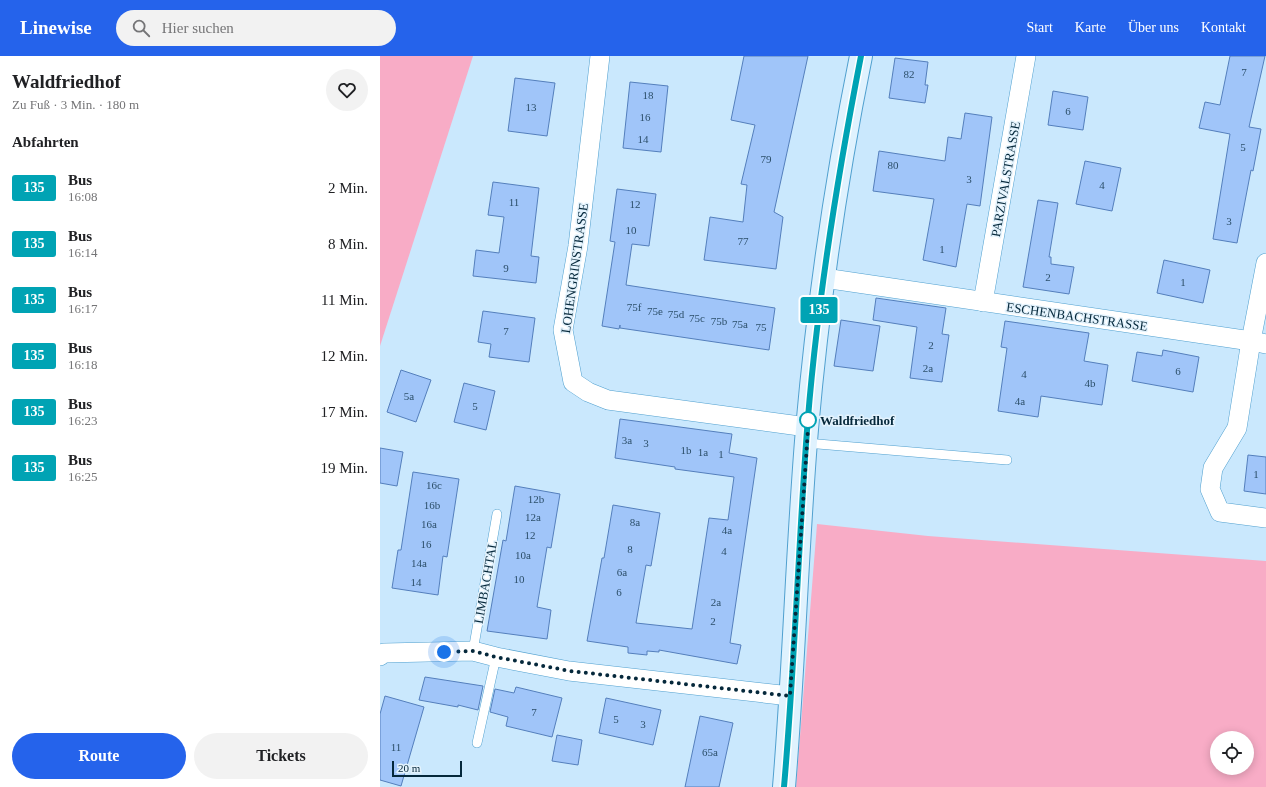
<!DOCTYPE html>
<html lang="de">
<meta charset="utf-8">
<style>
:root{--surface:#fff;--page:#f2f2f2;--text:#202124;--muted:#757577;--accent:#2563eb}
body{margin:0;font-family:"Times New Roman",serif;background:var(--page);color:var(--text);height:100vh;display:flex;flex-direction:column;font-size:15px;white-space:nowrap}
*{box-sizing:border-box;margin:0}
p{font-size:13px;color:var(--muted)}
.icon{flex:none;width:22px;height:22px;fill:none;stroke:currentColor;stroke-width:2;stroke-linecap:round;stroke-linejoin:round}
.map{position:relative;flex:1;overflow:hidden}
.side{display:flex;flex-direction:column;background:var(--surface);width:380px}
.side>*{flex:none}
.badge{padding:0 8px;border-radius:3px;font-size:14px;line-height:26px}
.tools{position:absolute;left:830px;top:675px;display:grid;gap:8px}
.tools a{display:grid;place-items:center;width:44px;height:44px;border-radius:50%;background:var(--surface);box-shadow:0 2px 10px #0003;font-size:20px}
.scale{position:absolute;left:12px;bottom:10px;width:70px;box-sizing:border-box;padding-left:4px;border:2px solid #05283b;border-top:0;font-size:11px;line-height:14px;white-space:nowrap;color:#05283b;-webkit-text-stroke:3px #e4f3fd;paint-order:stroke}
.you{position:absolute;width:20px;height:20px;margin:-10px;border:3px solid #fff;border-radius:50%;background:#1a73e8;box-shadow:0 0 0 6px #1a73e833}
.map>.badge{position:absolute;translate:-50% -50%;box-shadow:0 0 0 2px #fff}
h2{padding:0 12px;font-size:15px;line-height:36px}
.round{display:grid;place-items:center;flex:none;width:42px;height:42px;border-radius:21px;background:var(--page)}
.summary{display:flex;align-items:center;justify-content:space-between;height:68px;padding:0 12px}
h1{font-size:19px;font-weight:800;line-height:30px}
.action{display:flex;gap:8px;margin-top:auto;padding:8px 12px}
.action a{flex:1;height:46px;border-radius:24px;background:var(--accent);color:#fff;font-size:16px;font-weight:800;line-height:46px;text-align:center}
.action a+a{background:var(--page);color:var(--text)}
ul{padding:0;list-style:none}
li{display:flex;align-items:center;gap:12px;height:56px;padding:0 12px}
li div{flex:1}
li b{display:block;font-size:15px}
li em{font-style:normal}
li .badge{min-width:44px;font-weight:700;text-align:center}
header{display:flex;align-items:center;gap:24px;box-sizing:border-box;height:56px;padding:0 20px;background:var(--accent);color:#fff}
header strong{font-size:19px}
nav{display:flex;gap:22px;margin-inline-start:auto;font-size:14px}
.search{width:280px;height:36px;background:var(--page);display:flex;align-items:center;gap:10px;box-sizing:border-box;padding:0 14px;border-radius:22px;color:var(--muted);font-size:15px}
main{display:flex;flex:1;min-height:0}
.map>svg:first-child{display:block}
.green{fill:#f8acc6;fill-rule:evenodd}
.building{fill:#a0c5f9;stroke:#547fbc}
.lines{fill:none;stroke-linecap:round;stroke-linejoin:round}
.service-casing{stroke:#50a0cf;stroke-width:10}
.minor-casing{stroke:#50a0cf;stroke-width:20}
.secondary-casing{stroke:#50a0cf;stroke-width:24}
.service{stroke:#fff;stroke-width:9}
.minor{stroke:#fff;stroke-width:19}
.secondary{stroke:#dff2fe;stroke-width:22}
.line-casing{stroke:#fff;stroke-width:9}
.line{stroke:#00a3b4;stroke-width:6}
.walk{stroke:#05283b;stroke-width:4;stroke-dasharray:0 7.2}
.stop-dot{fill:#fff;stroke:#00a3b4;stroke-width:2}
.labels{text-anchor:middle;stroke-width:3;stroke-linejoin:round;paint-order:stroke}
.number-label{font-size:11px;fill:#2c4f6a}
.street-label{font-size:13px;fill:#05283b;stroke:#e4f3fd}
.stop-label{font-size:13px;font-weight:bold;fill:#05283b;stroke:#e4f3fd;text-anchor:start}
</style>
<header>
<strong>Linewise</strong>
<div class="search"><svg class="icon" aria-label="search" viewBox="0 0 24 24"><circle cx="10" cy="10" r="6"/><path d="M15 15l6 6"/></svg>Hier suchen</div>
<nav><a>Start</a><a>Karte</a><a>Über uns</a><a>Kontakt</a></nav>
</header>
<main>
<section class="side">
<div class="summary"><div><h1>Waldfriedhof</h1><p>Zu Fuß · 3 Min. · 180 m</p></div><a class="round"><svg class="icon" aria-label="heart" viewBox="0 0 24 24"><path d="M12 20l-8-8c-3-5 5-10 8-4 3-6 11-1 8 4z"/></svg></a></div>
<h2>Abfahrten</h2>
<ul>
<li><span class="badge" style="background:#00a3b4;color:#fff">135</span><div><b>Bus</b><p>16:08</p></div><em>2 Min.</em></li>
<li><span class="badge" style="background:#00a3b4;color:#fff">135</span><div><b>Bus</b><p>16:14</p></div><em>8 Min.</em></li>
<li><span class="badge" style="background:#00a3b4;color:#fff">135</span><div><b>Bus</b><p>16:17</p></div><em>11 Min.</em></li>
<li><span class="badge" style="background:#00a3b4;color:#fff">135</span><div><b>Bus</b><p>16:18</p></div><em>12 Min.</em></li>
<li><span class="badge" style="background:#00a3b4;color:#fff">135</span><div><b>Bus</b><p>16:23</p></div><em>17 Min.</em></li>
<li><span class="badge" style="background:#00a3b4;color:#fff">135</span><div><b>Bus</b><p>16:25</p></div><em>19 Min.</em></li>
</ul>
<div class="action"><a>Route</a><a>Tickets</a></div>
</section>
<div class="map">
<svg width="886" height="731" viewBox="0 0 886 731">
<rect width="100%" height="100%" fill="#cae8fd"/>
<!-- green -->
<g class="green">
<path d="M0 0H93L0 290Z"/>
<path d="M437 468 548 480 886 505V731H416ZM837 682H867V712H837Z"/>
</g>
<!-- building -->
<g class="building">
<path d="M364 0H428L394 156 403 161 396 213 324 204 330 161 363 166 367 129 361 128 375 69 351 64Z"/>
<path d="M850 0H885L869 71 881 73 873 115 871 114 857 187 833 183 850 78 819 72 825 46 840 49Z"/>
<path d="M515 2 548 6 545 29H548L545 47 509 42Z"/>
<path d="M135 22 175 27 167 80 128 75Z"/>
<path d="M250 26 288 30 281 96 243 92Z"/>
<path d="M673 35 708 41 703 74 668 69Z"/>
<path d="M585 57 612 61 600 150 587 148 576 211 543 204 554 143 493 135 499 95 565 105 568 81 581 83Z"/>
<path d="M705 105 741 112 732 155 696 148Z"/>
<path d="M113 126 159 132 151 200 159 201 156 227 93 220 96 194 119 197 124 161 108 159Z"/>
<path d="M237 133 276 138 269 190 252 188 246 229 395 252 389 294 240 272V269L239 273 222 270 235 186 230 185Z"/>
<path d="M658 144 678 147 669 201H671V208L694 211 689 238 643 231Z"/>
<path d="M784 204 830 214 823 247 777 237Z"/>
<path d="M496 242 566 252 562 278 569 279 562 326 530 322 537 271 493 264Z"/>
<path d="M103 255 155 262 149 306 109 301 111 288 98 286Z"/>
<path d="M461 264 500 270 493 315 454 310Z"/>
<path d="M625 265 709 277 704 305 728 309 722 349 661 340 658 361 618 355 627 292 621 291Z"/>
<path d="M783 294 819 301 813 336 752 325 757 296 782 300Z"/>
<path d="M21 314 51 324 36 366 7 356Z"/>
<path d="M84 327 115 335 106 374 74 366Z"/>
<path d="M240 363 352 378 349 397 377 402 350 587 361 589 357 608 279 594V596L267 595V599L248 597V591L207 585 222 502H224L233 449 280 457 271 510 266 509 256 567 312 573 329 462 348 464 354 421 295 413V411L235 402Z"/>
<path d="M0 392 23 396 17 430 0 427Z"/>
<path d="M868 399 886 401V438L864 435Z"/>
<path d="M33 416 79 423 67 501 63 500 58 539 12 532 18 494H21Z"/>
<path d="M135 430 180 438 171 492 167 491 157 551 171 554 167 583 107 575 123 484 126 485Z"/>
<path d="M45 621 103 630 98 654 78 649V651L39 644Z"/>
<path d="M136 631 182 642 172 681 126 670 128 661 110 656 115 633 134 637Z"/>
<path d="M5 640 44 651 21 730 0 724V658Z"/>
<path d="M226 642 281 654 273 689 219 677Z"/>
<path d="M320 660 353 667 339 731H305Z"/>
<path d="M177 679 202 684 198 709 172 705Z"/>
</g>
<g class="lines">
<!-- service casing -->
<g class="service-casing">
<g id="service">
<path d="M426 387 627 404"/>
<path d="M93 595 117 458"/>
<path d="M97 687 116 601"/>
</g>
</g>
<!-- minor casing -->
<g class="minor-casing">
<g id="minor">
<path d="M220 0 198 190 183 274 193 326 208 336 228 344 427 371"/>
<path d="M444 222 871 285 886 207"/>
<path d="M603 246 646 0"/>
<path d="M886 288 871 285 857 372 833 412 830 433 840 456 886 462"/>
<path d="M0 600 4 597 93 595 116 601 189 615 410 640"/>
</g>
</g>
<!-- secondary casing -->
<g class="secondary-casing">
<path id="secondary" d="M404 731C414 612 417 492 427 373 438 248 456 123 481 0"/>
</g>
<!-- service -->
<use href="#service" class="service"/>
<!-- minor -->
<use href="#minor" class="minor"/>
<!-- secondary -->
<use href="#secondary" class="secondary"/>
</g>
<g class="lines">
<!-- line casing -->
<g class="line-casing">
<path id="line" d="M404 731C414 617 418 502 426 388 435 258 456 128 481 0"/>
</g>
<!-- line -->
<use href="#line" class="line"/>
<!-- walk -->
<path class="walk" d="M64 596 93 595 116 601 190 615 410 640 429 358 428 364"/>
</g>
<!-- markers -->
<circle class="stop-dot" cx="428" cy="364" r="8"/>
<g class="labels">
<!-- number labels -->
<g class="number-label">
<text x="864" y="20">7</text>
<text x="529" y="22">82</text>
<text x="268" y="43">18</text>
<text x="151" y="55">13</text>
<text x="688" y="59">6</text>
<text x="265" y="65">16</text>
<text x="263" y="87">14</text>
<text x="863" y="95">5</text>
<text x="386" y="107">79</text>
<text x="513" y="113">80</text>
<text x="589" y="127">3</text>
<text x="722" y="133">4</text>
<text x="134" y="150">11</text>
<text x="255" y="152">12</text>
<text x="849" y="169">3</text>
<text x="251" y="178">10</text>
<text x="363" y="189">77</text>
<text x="562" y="197">1</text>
<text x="126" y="216">9</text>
<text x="668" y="225">2</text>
<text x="803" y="230">1</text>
<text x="254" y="255">75f</text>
<text x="275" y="259">75e</text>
<text x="296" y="262">75d</text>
<text x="317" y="266">75c</text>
<text x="339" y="269">75b</text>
<text x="360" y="272">75a</text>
<text x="381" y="275">75</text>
<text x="126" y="279">7</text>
<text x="551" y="293">2</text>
<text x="548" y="316">2a</text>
<text x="798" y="319">6</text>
<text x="644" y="322">4</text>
<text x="710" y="331">4b</text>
<text x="29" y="344">5a</text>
<text x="640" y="349">4a</text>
<text x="95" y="354">5</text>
<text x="247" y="388">3a</text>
<text x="266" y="391">3</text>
<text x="306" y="398">1b</text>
<text x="323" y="400">1a</text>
<text x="341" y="402">1</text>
<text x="876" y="422">1</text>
<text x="54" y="433">16c</text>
<text x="156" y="447">12b</text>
<text x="52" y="453">16b</text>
<text x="153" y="465">12a</text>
<text x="255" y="470">8a</text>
<text x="49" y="472">16a</text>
<text x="347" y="478">4a</text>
<text x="150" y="483">12</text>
<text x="46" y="492">16</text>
<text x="250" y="497">8</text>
<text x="344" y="499">4</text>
<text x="143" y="503">10a</text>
<text x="39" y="511">14a</text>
<text x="242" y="520">6a</text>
<text x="139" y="527">10</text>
<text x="36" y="530">14</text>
<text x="239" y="540">6</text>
<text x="336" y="550">2a</text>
<text x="333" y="569">2</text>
<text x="154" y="660">7</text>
<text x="236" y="667">5</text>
<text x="263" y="672">3</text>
<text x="16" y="695">11</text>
<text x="330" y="700">65a</text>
</g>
<!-- street labels -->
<g class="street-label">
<text transform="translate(625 123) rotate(-80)" y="5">PARZIVALSTRASSE</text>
<text transform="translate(194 212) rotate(-82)" y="5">LOHENGRINSTRASSE</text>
<text transform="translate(697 260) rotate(8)" y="5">ESCHENBACHSTRASSE</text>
<text transform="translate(105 526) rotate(-80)" y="5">LIMBACHTAL</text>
</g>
<!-- stop labels -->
<g class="stop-label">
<text x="440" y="369">Waldfriedhof</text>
</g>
</g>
</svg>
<div class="tools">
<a><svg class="icon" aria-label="locate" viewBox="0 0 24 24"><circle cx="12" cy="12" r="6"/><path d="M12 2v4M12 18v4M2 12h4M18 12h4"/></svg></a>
</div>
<div class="scale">20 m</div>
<div class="you" style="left:64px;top:596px"></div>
<b class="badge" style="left:439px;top:254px;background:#00a3b4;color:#fff">135</b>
</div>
</main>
